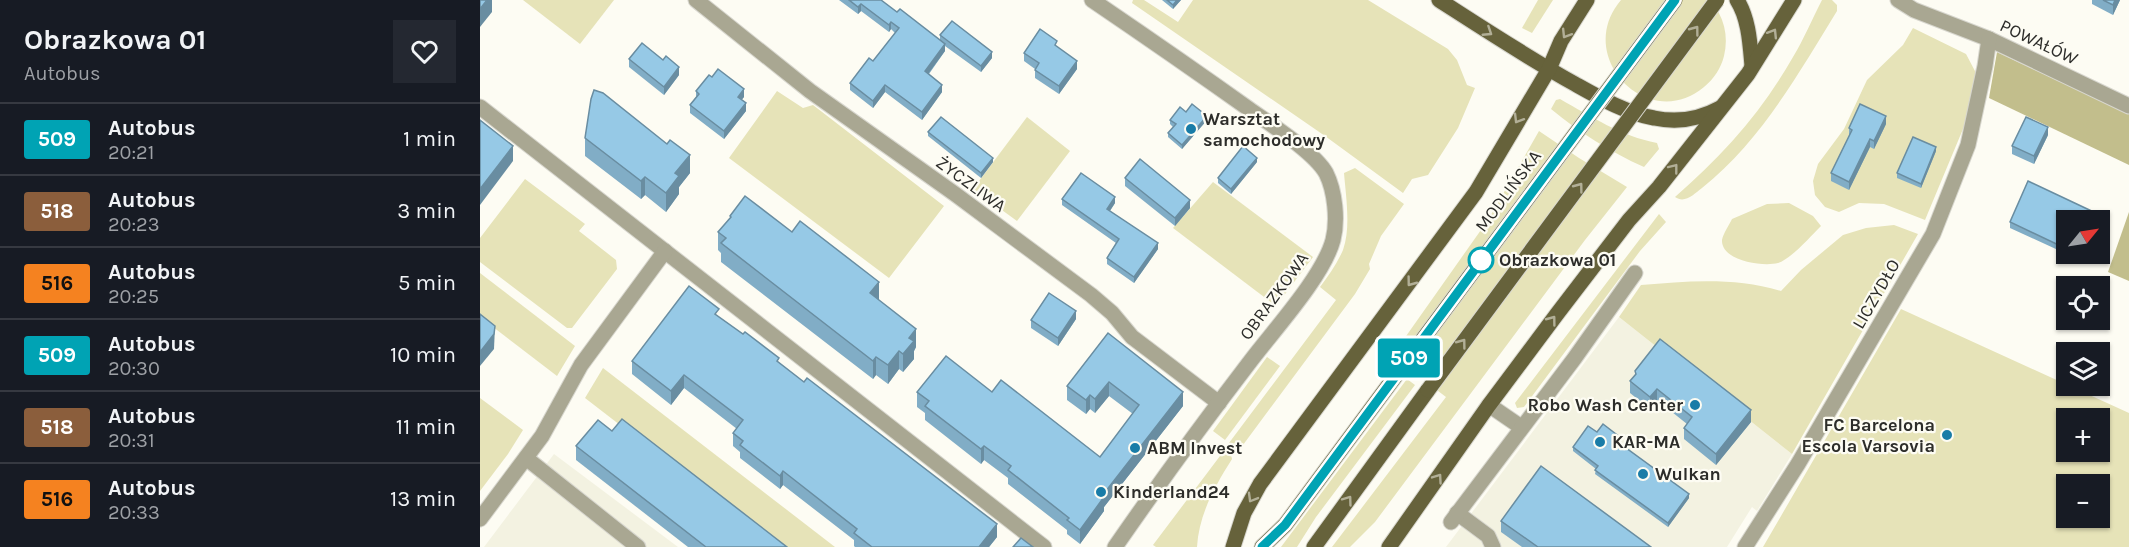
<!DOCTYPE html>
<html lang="pl">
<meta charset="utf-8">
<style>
:root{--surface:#171b24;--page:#242831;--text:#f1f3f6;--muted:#9ea1a6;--line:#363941}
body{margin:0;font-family:Karla,sans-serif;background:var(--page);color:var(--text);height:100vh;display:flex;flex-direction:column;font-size:22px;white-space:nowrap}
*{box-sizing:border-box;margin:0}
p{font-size:20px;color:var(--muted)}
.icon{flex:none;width:33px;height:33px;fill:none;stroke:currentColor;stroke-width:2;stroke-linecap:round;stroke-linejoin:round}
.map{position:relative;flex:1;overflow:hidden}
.drawer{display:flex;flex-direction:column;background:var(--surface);width:480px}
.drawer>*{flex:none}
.badge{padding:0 12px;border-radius:4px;font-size:21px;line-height:39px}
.needle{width:39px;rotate:60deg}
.tools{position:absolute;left:1576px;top:210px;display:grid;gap:12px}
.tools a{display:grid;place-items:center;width:54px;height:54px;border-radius:0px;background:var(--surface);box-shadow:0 2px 4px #0004;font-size:30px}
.map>.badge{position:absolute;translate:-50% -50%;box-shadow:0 0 0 3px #fff}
.round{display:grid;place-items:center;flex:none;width:63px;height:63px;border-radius:0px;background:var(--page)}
.headline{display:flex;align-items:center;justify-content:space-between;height:102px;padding:0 24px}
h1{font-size:28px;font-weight:700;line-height:45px}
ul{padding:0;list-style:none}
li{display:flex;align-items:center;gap:18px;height:72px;padding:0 24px;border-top:2px solid var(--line)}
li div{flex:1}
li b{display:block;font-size:22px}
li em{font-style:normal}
li .badge{min-width:66px;font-weight:700;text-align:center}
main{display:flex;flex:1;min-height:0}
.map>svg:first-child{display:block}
.built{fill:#f3f2e1}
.green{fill:#e6e3b8;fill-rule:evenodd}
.forest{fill:#c2be8c}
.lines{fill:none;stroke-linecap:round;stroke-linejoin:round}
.minor-casing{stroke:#d8d7cf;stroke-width:17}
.major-casing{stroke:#d8d7cf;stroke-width:17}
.minor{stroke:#a9a792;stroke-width:15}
.major{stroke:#66623b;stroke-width:15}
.major-bridge-casing{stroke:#d8d7cf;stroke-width:17;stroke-linecap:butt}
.major-bridge{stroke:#66623b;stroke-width:15}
.wall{fill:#81adc6}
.shaded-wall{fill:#698da1}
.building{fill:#96c9e6;stroke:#698da1;stroke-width:1.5}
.oneway{stroke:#b2af97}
.line-casing{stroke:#fff;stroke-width:14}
.line{stroke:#00a3b4;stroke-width:9}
.poi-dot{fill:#197ca7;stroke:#fdfcf3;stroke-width:2}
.stop-dot{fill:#fff;stroke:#00a3b4;stroke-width:3}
.labels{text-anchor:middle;stroke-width:4.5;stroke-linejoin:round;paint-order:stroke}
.street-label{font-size:18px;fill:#2d2d2a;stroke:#fdfcf3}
.poi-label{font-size:18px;font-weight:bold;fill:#2d2d2a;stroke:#fdfcf3;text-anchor:start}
.stop-label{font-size:18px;font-weight:bold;fill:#2d2d2a;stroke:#fdfcf3;text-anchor:start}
</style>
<main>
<section class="drawer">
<div class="headline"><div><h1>Obrazkowa 01</h1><p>Autobus</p></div><a class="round"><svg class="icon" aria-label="heart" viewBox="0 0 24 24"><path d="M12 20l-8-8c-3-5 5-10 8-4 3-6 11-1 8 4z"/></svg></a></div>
<ul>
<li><span class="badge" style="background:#00a3b4;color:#fff">509</span><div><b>Autobus</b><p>20:21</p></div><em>1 min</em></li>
<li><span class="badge" style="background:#8b5e3c;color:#fff">518</span><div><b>Autobus</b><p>20:23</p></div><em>3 min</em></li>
<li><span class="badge" style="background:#f58220;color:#111">516</span><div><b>Autobus</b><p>20:25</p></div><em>5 min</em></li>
<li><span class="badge" style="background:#00a3b4;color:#fff">509</span><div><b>Autobus</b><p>20:30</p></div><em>10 min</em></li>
<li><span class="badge" style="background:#8b5e3c;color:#fff">518</span><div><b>Autobus</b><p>20:31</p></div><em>11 min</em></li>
<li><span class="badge" style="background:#f58220;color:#111">516</span><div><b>Autobus</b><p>20:33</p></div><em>13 min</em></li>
</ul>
</section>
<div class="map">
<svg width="1649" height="547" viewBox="0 0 1649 547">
<rect width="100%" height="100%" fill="#fdfcf3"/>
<!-- built -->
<g class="built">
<path d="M1139 317 1312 454 1277 511 1272 507 1247 547H966Z"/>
<path d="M74 454 198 547H4Z"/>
</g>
<!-- green -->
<g class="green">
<path d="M43 0H134L100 44Z"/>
<path d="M653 0H664L698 22 713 0H888L968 49 977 60 987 85 995 88 978 128 948 175 932 179 923 193 845 136 652 3Z"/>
<path d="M1058 0H1073L1052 33 1042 28Z"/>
<path d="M1141 0H1230C1244 16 1249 36 1244 56 1241 68 1234 79 1224 87 1168 134 1093 56 1141 0Z"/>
<path d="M1342 0H1352L1357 5V11C1318 74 1281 141 1222 188 1214 194 1205 204 1195 197 1243 155 1281 113 1313 57 1324 39 1332 19 1342 0Z"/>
<path d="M1433 28 1486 54 1496 73 1488 117 1445 220 1404 204 1379 203 1359 212 1345 207 1335 195 1333 181 1338 164 1364 129 1387 80 1423 45Z"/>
<path d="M297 91 323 108 333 105 464 206 409 278 249 158Z"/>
<path d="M1080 99C1112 117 1141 136 1177 143L1179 149 1164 167C1130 152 1099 132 1071 109L1076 100Z"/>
<path d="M547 117 590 151 537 221 493 189Z"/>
<path d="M1059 131 1099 158 1147 187 1105 240 895 522 870 547H852L966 397 912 356 1008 220Z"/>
<path d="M875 168 924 204 901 236 889 264 890 269 875 294 760 449 749 443 856 300 840 287C848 276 857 264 863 250 871 228 866 197 864 173Z"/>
<path d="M45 179 105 224 99 231 136 260 137 269 92 328H87L0 262V238Z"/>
<path d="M733 182 833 257 796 306 693 228Z"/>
<path d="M1309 203 1333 216 1341 226C1331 236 1311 259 1298 263 1283 267 1241 261 1242 240 1243 234 1249 225 1252 219L1287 204Z"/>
<path d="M1179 214 1186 222 1160 251 1044 407 1037 408 1035 403Z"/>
<path d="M1414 225 1438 234 1312 454 1139 317 1161 285C1208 281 1255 277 1301 291L1321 270 1363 235 1386 228Z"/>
<path d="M0 273 95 346 77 376 0 317Z"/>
<path d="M1421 309 1649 413V547H1283ZM1587 418H1620V452H1587ZM1587 484H1620V518H1587Z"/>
<path d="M787 357 800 366 745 440 733 431Z"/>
<path d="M123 368 355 547H298L105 398Z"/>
<path d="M927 379 935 385 836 517 817 547H801Z"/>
<path d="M0 398 43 430 28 454 0 491Z"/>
<path d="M746 451 751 455 752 459C735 486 719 514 717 547H676L673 545 743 452Z"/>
</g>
<!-- forest -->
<g class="forest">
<path d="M1517 52 1649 114V165L1509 98Z"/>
<path d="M1649 212V281L1628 272Z"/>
</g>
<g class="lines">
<!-- minor casing -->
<g class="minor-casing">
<g id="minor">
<path d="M216 0 330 91 475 194 611 295 632 313 652 337 739 403"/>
<path d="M612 0C665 36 717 72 769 109 790 124 834 152 846 173 855 191 858 220 853 240 843 277 793 331 769 363 723 423 678 485 635 547"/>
<path d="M1418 0 1434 10 1509 39 1649 106"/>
<path d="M0 107 564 547"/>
<path d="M1009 405 1041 427"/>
<path d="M46 458 158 547"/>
<path d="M977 513 1008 536 1013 547"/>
<path d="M0 519 62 436 101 365 185 251"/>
<path d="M971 522 1094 359 1155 273"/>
<path d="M1265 547 1318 464 1453 234 1488 145 1505 66 1509 39"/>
</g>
</g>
<!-- major casing -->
<g class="major-casing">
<g id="major">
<path d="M959 0C1004 29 1048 58 1095 84 1120 98 1146 113 1174 118 1198 123 1220 119 1240 108"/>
<path d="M1257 0C1269 19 1270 44 1272 66"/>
<path d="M753 547 764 513 780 484 996 192 1069 69 1081 41 1107 0"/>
<path d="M782 547 805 525 920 370"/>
<path d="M834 547 948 390"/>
<path d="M909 547 1009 405 1077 314 1149 220 1179 187 1268 74 1314 0"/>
</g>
</g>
<!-- minor -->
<use href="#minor" class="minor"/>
<!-- major -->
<use href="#major" class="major"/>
<!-- major-bridge casing -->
<g class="major-bridge-casing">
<g id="major-bridge">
<path d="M920 370 1195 0"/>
<path d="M948 390 1237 0"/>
</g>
</g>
<!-- major-bridge -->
<use href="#major-bridge" class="major-bridge"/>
</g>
<!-- wall -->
<g class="wall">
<path d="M359 0H401L417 12 460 40V35L512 58 501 72 465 46V51L449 74 462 92 442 120 405 92 393 108 370 90V83L393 61 415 33 411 29 409 32 381 11 378 14Z"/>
<path d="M682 0H701L693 9Z"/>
<path d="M1612 0H1640L1633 15 1612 4Z"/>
<path d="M577 47 597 69 579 94 555 78V69L544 61V53Z"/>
<path d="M149 59 199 75 184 95 149 67Z"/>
<path d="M216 91 264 97 261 99 266 111 244 139 210 113V105L216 97Z"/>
<path d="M706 112 727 120 702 149 688 137V133L693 127 690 124V120Z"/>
<path d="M1406 124 1394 149 1390 147 1369 190 1351 181V173L1369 136V128Z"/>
<path d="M448 132 513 162 501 178 448 136Z"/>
<path d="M1568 135 1554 164 1532 154V146Z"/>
<path d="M105 138 210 173 199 187V194L186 212 165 195 161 199 105 156Z"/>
<path d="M1456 151 1441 188 1417 178V173Z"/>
<path d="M777 162 751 194 738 183V178Z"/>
<path d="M645 178 710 208 695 226 645 186Z"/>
<path d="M1548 181 1620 215V220H1587V254H1605L1602 261 1530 228V222Z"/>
<path d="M582 199 635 203 630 211 678 249 654 283 627 264V258L636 243 582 205Z"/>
<path d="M250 216 399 300 436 347 434 351V359L423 372 419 369 408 384 396 375 393 379 241 262V253L238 250V232L250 219Z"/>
<path d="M239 317 299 363 517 537 509 547H375L374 546V540L303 485 300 489 260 458V452L253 446V433L257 429 204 388 191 405 152 374V361Z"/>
<path d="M596 319 578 346 551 328V320Z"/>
<path d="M628 333 703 406 624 507V511L600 544 587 534V530L528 484V478L504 460 501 464 445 420V413L437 407V392L620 457 653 414 629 396 615 413 610 409 606 414 587 400V386Z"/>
<path d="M1155 371 1271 422 1236 465 1204 439V428L1207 424 1177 400 1170 409 1150 393V381L1155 376Z"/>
<path d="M132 431 307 547H208L96 460V446Z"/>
<path d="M1117 432 1141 442 1140 443 1209 498 1188 527 1115 474 1116 469 1093 451V447Z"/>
<path d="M1021 521 1171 547H1042L1021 532Z"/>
</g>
<!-- shaded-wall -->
<g class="shaded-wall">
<path d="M7 0H12V12L0 27V9Z"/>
<path d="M697 0H701L693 9V5Z"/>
<path d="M1635 0H1640L1633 15V5Z"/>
<path d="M381 4V11L378 14V7Z"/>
<path d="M411 22V29L409 32V25Z"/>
<path d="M465 44V51L445 78V71Z"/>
<path d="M512 52V58L501 72V66Z"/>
<path d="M597 61V69L579 94V86Z"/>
<path d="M199 67V75L184 95V87Z"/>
<path d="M405 85V92L393 108V101Z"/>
<path d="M462 85V92L442 120V112Z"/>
<path d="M264 89V97L258 105V97Z"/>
<path d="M266 103V111L244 139V131Z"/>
<path d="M727 116V120L702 149V145Z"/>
<path d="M1406 116V124L1394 149V141Z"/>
<path d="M1568 127V135L1554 164V156Z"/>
<path d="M1390 139V147L1369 190V182Z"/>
<path d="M33 146V161L0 205V189Z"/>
<path d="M1456 147V151L1441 188V184Z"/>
<path d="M210 155V173L199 187V194L186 212V193L195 173Z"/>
<path d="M513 158V162L501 178V173Z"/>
<path d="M777 158V162L751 194V189Z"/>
<path d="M165 177V195L161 199V181Z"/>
<path d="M635 197V203L627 215V209Z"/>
<path d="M710 200V208L695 226V218Z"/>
<path d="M678 243V249L654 283V277Z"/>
<path d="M399 282V300L390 293Z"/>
<path d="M596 311V319L578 346V338Z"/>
<path d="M15 326 14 349 0 366V352Z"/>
<path d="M436 329V347L434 351V359L423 372V354L429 338Z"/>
<path d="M419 351V369L408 384V365Z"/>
<path d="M396 357V375L393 379V361Z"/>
<path d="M204 375V388L191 405V391Z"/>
<path d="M629 382V396L615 413V399Z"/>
<path d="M1177 389V400L1170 409V397Z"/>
<path d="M703 392V406L624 507V511L600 544V530L622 496Z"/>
<path d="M610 395V409L606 414V400Z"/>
<path d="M1271 410V422L1236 465V454Z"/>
<path d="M504 446V460L501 464V449Z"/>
<path d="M303 471V485L300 489V476Z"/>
<path d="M1209 494V498L1188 527V523Z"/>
<path d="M517 524V537L509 547H499Z"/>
</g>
<!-- building -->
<g class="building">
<path d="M0 0H7L0 9Z"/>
<path d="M369 0H401L417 12 420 9 465 44 445 71 462 85 442 112 405 85 393 101 370 83 389 58 393 61 419 28 411 22 409 25 381 4 378 7Z"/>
<path d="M687 0H697L693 5Z"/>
<path d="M1623 0H1635L1633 5Z"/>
<path d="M472 21 512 52 501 66 460 35Z"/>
<path d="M560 29 577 41 575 45 597 61 579 86 555 70 559 63 544 53Z"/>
<path d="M162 43 183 60 186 56 199 67 184 87 149 59Z"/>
<path d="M238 69 264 89 258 97 266 103 244 131 210 105 219 94 216 91 229 75 232 77Z"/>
<path d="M114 90 123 93 187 144 190 140 210 155 195 173 199 176 186 193 165 177 161 181 105 138 111 99Z"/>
<path d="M712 104 727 116 702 145 688 133 696 124 690 120 700 107 706 112Z"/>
<path d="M1380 104 1406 116 1394 141 1390 139 1369 182 1351 173 1372 130 1369 128Z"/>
<path d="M461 117 513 158 501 173 448 132Z"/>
<path d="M1546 117 1568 127 1554 156 1532 146Z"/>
<path d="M0 120 33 146 0 189Z"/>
<path d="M1433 137 1456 147 1441 184 1417 173Z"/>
<path d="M763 146 777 158 751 189 738 178Z"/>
<path d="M660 159 710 200 695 218 645 178Z"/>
<path d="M601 173 635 197 627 209 678 243 654 277 627 258 639 239 582 199Z"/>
<path d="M1548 181 1620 215 1618 220H1587V249L1530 222Z"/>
<path d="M265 196 312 232 320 221 399 282 390 293 436 329 429 338 434 341 423 354 419 351 408 365 396 357 393 361 241 243 246 238 238 232 251 217 250 216Z"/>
<path d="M209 286 239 309 235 314 263 334 265 332 299 358 297 361 324 382 327 378 517 524 499 547H392L374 533 377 529 303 471 300 476 260 445 263 441 253 433 263 420 204 375 191 391 152 361Z"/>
<path d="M569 293 596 311 578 338 551 320Z"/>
<path d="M0 314 15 326 14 334 0 352Z"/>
<path d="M628 333 703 392 622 496 624 497 600 530 587 520 589 518 528 470 531 466 504 446 501 449 445 406 449 401 437 392 466 356 512 392 521 380 620 457 659 405 629 382 615 399 610 395 606 400 587 386Z"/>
<path d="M1180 339 1271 410 1236 454 1204 428 1212 417 1177 389 1170 397 1150 381 1156 374 1155 371Z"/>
<path d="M142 419 307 547H226L96 446 118 420 132 431Z"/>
<path d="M1123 424 1141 438 1138 442 1209 494 1188 523 1115 470 1118 466 1093 447 1108 426 1117 432Z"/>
<path d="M1061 466 1171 547H1058L1021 521Z"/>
<path d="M541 538 553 547H533Z"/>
</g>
<!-- one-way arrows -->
<defs><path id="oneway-chevron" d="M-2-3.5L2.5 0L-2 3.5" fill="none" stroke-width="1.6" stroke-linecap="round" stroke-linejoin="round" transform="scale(1.5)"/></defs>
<g class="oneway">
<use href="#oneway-chevron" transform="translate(1215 30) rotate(-53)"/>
<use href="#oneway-chevron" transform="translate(1008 32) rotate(33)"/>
<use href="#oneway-chevron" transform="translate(1293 33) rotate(-58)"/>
<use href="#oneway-chevron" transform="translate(1086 34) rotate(122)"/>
<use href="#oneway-chevron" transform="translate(1038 119) rotate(121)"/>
<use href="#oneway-chevron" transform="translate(1194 168) rotate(-52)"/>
<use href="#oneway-chevron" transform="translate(1099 187) rotate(-53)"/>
<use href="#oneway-chevron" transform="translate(931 282) rotate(127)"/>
<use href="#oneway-chevron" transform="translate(1072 320) rotate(-53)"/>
<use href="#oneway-chevron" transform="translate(982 343) rotate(-53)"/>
<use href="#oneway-chevron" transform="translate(958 478) rotate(-55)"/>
<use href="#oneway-chevron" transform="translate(772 498) rotate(120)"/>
<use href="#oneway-chevron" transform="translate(868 500) rotate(-54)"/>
</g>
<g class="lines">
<!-- line casing -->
<g class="line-casing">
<path id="line" d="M782 547 805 525 1195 0"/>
</g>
<!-- line -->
<use href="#line" class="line"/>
</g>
<!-- markers -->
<g class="poi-dot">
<circle cx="711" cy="129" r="6"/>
<circle cx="1215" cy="405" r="6"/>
<circle cx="1467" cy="435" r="6"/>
<circle cx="1120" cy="442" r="6"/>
<circle cx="655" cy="448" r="6"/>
<circle cx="1163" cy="474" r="6"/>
<circle cx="621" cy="492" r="6"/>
</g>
<circle class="stop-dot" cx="1001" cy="260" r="12"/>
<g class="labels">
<!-- street labels -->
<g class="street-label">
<text transform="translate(1559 42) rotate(25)" y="6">POWAŁÓW</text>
<text transform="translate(491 184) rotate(36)" y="6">ŻYCZLIWA</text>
<text transform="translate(1028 191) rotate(-53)" y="6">MODLIŃSKA</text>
<text transform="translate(1396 294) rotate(-60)" y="6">LICZYDŁO</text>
<text transform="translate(794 296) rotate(-54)" y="6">OBRAZKOWA</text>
</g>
<!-- poi labels -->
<g class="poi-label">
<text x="723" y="125">Warsztat<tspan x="723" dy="21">samochodowy</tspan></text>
<text x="1203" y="411" text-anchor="end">Robo Wash Center</text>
<text x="1455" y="431" text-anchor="end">FC Barcelona<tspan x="1455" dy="21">Escola Varsovia</tspan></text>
<text x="1132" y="448">KAR-MA</text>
<text x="667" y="454">ABM Invest</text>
<text x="1175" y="480">Wulkan</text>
<text x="633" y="498">Kinderland24</text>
</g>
<!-- stop labels -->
<g class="stop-label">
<text x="1019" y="266">Obrazkowa 01</text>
</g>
</g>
</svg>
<div class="tools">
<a><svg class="needle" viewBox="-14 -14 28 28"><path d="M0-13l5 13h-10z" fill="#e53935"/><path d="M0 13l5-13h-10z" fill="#9ea1a6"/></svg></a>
<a><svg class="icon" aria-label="locate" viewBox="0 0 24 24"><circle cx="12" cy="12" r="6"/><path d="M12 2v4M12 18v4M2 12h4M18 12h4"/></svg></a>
<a><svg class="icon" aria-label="layers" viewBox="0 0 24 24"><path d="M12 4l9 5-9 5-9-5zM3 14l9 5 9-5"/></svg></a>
<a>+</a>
<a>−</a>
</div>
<b class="badge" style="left:929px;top:358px;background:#00a3b4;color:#fff">509</b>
</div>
</main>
